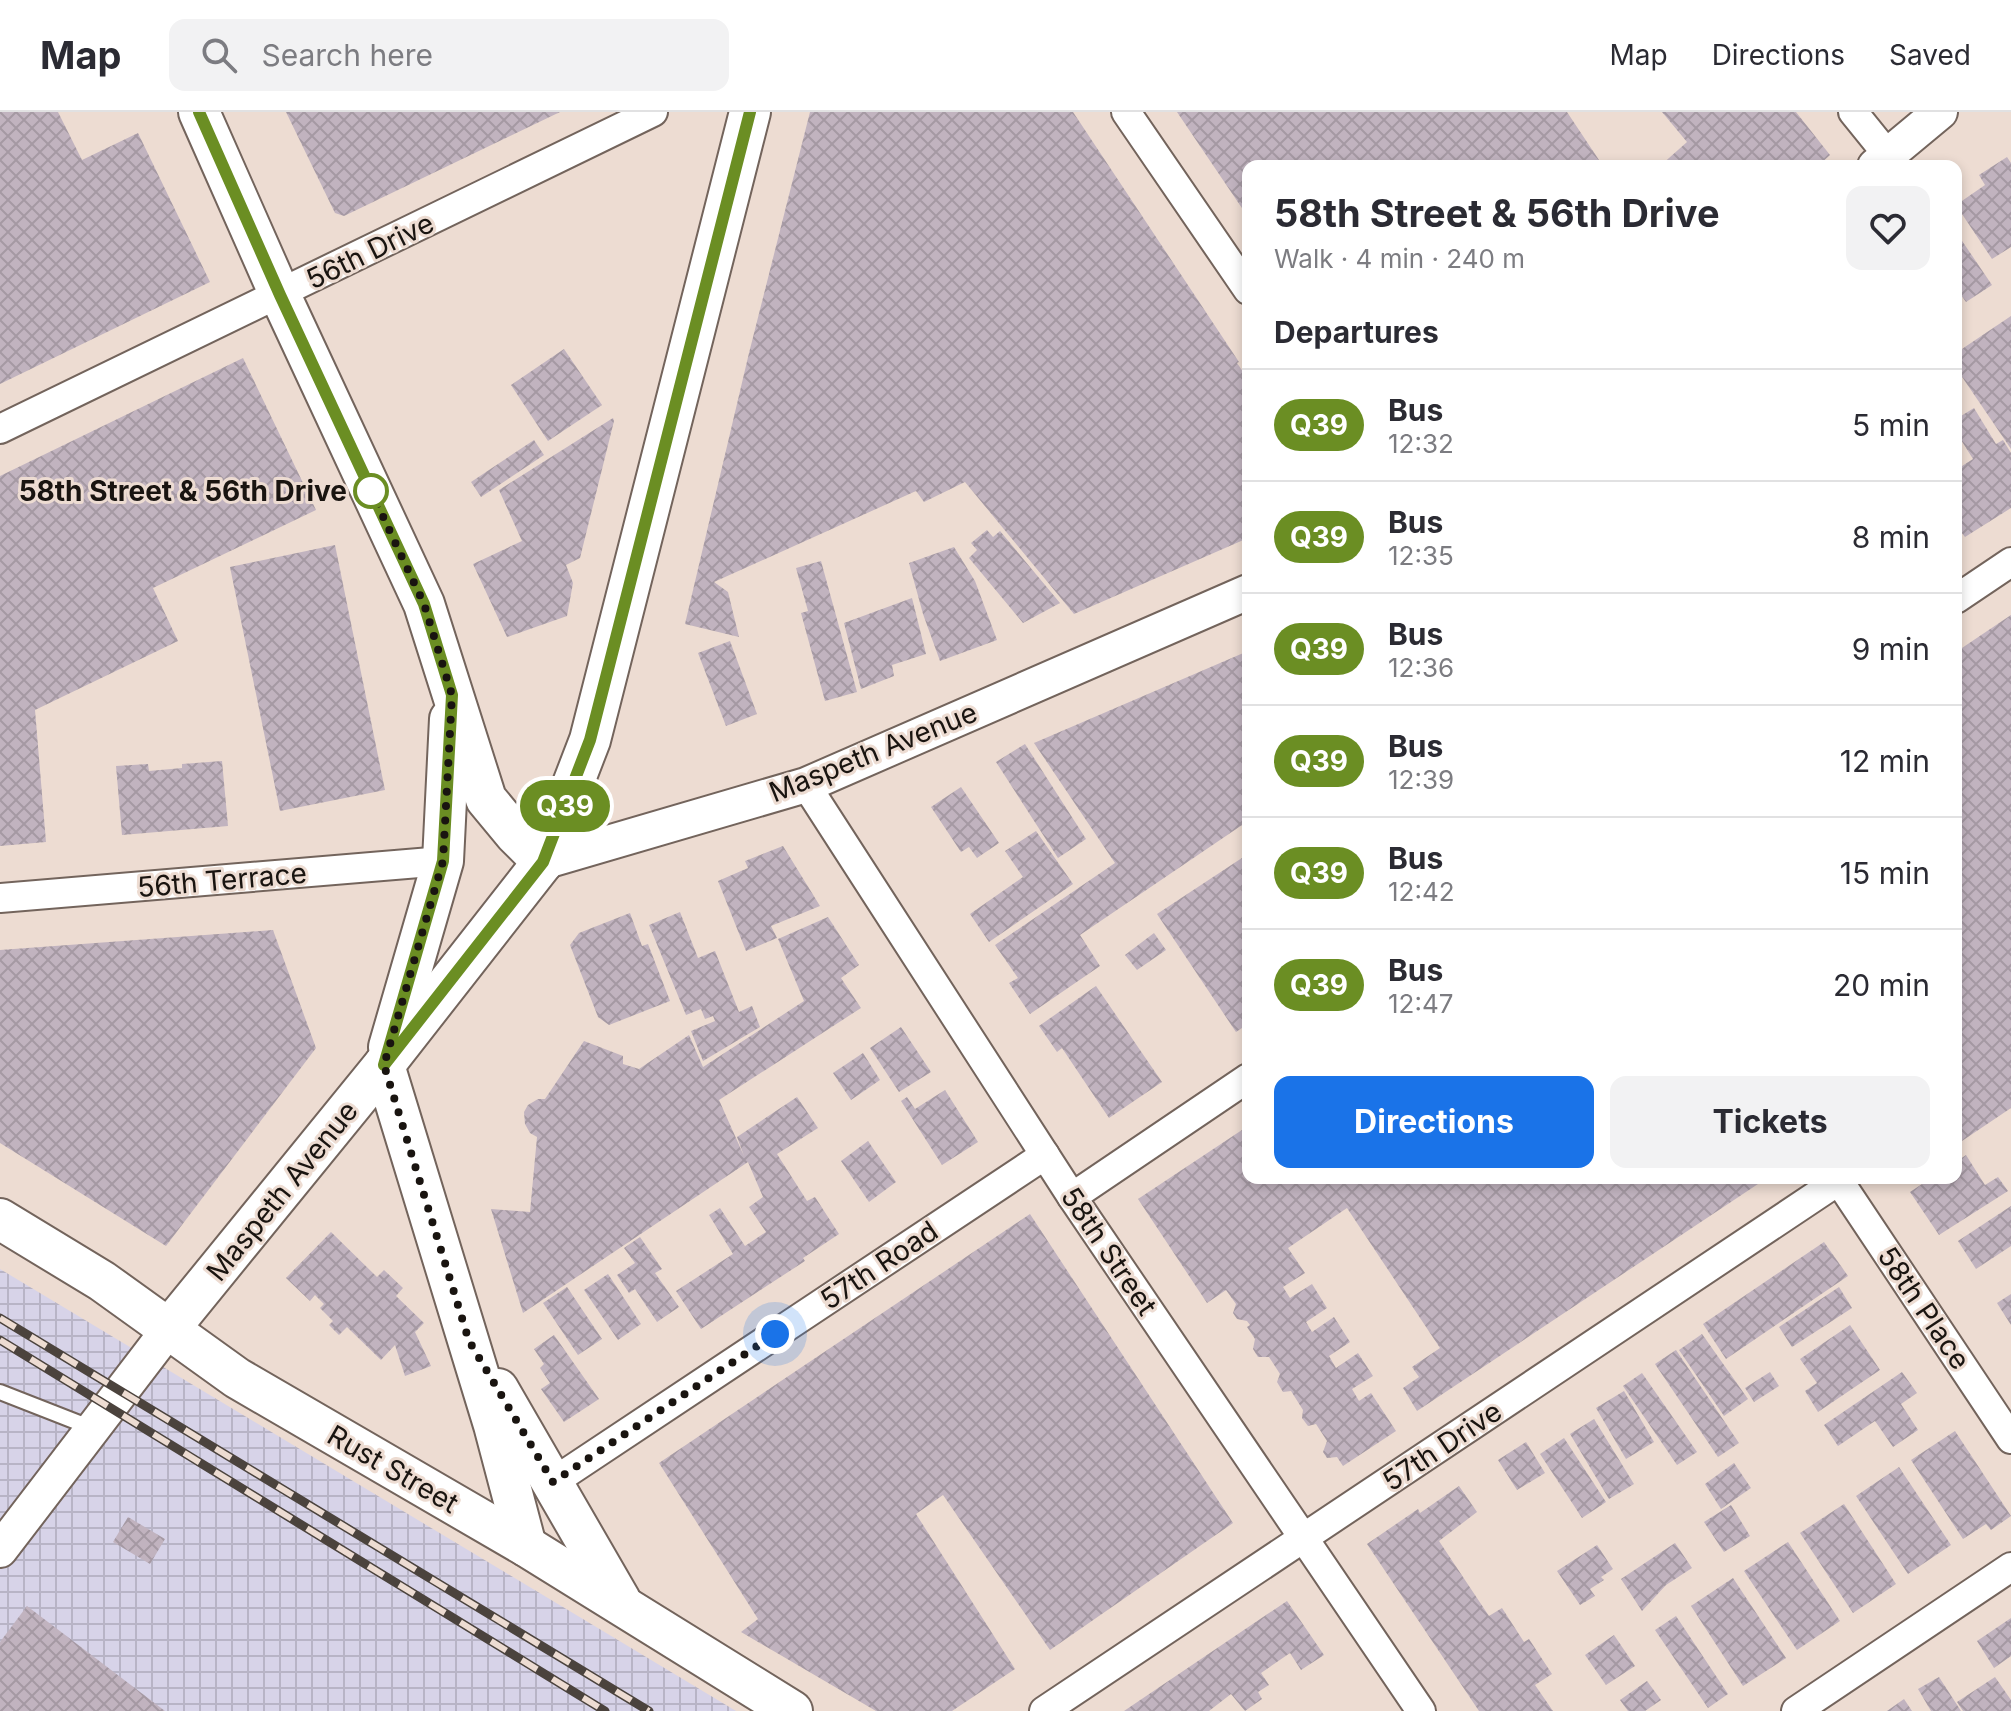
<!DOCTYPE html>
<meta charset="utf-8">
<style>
:root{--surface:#fff;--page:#f2f2f3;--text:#2b2b33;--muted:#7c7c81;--line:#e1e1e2;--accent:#1a73e8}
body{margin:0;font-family:Inter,sans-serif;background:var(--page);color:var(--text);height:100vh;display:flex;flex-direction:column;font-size:30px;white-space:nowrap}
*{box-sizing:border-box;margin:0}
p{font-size:26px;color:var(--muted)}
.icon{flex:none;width:44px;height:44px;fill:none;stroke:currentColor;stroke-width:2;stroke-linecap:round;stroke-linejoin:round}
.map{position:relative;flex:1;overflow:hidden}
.sheet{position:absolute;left:1242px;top:48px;width:720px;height:1024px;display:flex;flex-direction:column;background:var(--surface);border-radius:16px;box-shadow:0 4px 12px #0003}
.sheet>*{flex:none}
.badge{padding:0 16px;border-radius:26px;font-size:28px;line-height:52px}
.you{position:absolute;width:40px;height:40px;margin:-20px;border:6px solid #fff;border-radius:50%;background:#1a73e8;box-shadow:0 0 0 12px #1a73e833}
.map>.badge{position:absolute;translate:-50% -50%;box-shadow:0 0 0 4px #fff}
h2{padding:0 32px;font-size:30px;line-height:72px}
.round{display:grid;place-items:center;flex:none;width:84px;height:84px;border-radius:16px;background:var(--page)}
.overview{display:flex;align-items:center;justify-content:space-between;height:136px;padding:0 32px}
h1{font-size:38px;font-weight:700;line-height:60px}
.cta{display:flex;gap:16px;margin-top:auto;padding:16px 32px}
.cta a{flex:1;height:92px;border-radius:16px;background:var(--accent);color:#fff;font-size:32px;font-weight:700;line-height:92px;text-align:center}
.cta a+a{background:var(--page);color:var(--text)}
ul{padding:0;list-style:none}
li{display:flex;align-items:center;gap:24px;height:112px;padding:0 32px;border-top:2px solid var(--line)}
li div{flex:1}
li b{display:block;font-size:30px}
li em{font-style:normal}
li .badge{min-width:88px;font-weight:700;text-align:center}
header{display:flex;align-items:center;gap:48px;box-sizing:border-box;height:112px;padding:0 40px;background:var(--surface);border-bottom:2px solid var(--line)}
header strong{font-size:38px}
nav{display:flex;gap:44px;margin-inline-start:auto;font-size:28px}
.search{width:560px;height:72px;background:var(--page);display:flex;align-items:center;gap:20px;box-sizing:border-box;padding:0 28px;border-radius:16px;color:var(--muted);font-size:30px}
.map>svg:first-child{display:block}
.industrial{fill:url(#industrial-grid)}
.building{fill:url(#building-cross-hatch)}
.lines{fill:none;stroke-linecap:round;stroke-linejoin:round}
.service-casing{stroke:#73645c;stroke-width:18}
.minor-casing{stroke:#73645c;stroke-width:32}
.tertiary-casing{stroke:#73645c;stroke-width:38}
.secondary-casing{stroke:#73645c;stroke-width:44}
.service{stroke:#fff;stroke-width:14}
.minor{stroke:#fff;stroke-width:28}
.tertiary{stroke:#fff;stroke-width:34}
.secondary{stroke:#fff;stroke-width:40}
.rail-casing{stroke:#4b433d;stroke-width:9}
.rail{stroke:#eddcd2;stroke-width:6;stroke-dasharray:18;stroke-linecap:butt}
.line-casing{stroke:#fff;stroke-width:18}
.line{stroke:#6b8e23;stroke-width:12}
.walk{stroke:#191410;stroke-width:8;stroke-dasharray:0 14.4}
.stop-dot{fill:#fff;stroke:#6b8e23;stroke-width:4}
.labels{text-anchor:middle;stroke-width:6;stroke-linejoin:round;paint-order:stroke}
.street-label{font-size:28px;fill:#191410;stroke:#eddcd2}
.stop-label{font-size:28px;font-weight:bold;fill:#191410;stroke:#eddcd2;text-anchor:end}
</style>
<header>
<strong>Map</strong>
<div class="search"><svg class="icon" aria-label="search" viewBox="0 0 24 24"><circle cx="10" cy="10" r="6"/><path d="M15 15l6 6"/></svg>Search here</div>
<nav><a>Map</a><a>Directions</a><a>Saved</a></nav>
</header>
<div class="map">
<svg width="2011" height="1599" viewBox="0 0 2011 1599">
<defs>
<pattern id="industrial-grid" width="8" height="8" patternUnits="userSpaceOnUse" patternTransform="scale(2)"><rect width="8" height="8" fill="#d7d3e8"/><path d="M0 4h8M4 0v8" fill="none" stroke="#b8b4c6"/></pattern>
<pattern id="building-cross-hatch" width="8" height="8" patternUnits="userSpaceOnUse" patternTransform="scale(2)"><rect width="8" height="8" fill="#c1b3bf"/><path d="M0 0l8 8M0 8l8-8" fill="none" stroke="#a599a3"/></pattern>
</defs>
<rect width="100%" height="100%" fill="#eddcd2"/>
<!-- industrial -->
<path class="industrial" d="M0 1157 736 1599H0Z"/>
<!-- building -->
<g class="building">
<path d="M0 0H58L82 48 138 21 210 170 0 272Z"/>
<path d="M286 0H560L344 104 335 101Z"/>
<path d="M810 0H1073L1239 250 1237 251 1248 267V426L1074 502 965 370 924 390 916 379 714 470 728 480 739 525 685 512 749 241Z"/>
<path d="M1177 0H1567L1603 54H1248V105Z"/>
<path d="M1662 0H1796L1830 43 1818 54H1660L1687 30Z"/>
<path d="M2007 45 2011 51V135L1992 147 1956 93 1985 73 1979 63Z"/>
<path d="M1956 120 1992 173 1966 190 1956 176Z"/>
<path d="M2011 204V337L1956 256V241Z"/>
<path d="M564 237 602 293 548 329 511 273Z"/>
<path d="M243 246 316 398 153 476 178 529 35 598 46 730 0 734V364Z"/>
<path d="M1974 296 1996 332 2003 328 2011 341V396L1965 425 1961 420 1956 423V345L1962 354 1973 347 1956 320V307Z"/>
<path d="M613 306 614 309 580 446 566 453 573 471 567 504 507 525 473 452 522 429 499 378Z"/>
<path d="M534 328 544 343 481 385 471 370Z"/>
<path d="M987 418 993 425 1000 419 1060 491 1023 511 969 446 977 438 971 431Z"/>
<path d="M335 433 385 678 280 699 230 455Z"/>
<path d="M954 435 975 469 997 528 940 549 923 502 909 451Z"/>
<path d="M821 449 857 580 825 589 801 501 808 499 796 456Z"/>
<path d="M912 486 926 542 892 553 894 564 861 577 844 511Z"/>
<path d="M2011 503V996L1956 1033V540Z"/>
<path d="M730 529 757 602 726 614 698 541Z"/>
<path d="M1248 539V709L1080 823 1100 854 1030 902 1009 871 1018 866 995 833 1115 751 1034 631Z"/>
<path d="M1025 632 1086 727 1058 746 996 650Z"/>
<path d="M222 649 228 714 122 723 116 654 148 652 149 659 182 656V652Z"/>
<path d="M961 675 999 731 977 746 969 735 961 740 931 695Z"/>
<path d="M1036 719 1073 772 989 830 970 802 1023 765 1005 739Z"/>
<path d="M783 734 820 794 771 814 777 826 746 839 718 769 748 756 745 749Z"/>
<path d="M1248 742V912L1236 920 1157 802Z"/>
<path d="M680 800 698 846 715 839 739 900 752 894 760 915 703 949 691 919 715 909 713 904 705 907 701 897 686 903 649 813Z"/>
<path d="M630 801 642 834 648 832 670 889 609 913 598 905 570 833 579 821Z"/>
<path d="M828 805 859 853 841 866 861 896 719 988 744 1044 737 1025 797 985 818 1016 777 1042 807 1089 815 1085 839 1122 803 1146 805 1149 701 1217 676 1179 733 1142 709 1103 720 1096 745 1134 766 1120 749 1095 763 1085 748 1050 523 1201 491 1097 530 1100 537 1025 530 1021 525 1012 524 1000 528 993 538 987H545L584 929 623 944V952L639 957 689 923 703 955 804 889 778 827Z"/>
<path d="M273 818 316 936 166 1134 0 1031V838Z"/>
<path d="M1154 821 1166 838 1137 858 1125 843Z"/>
<path d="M1096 874 1162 970 1109 1006 1062 936 1057 940 1039 914Z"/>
<path d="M901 915 931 960 899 980 870 936Z"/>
<path d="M863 941 880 968 851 988 833 961Z"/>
<path d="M945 978 978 1030 942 1053 901 989 907 985 915 997Z"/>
<path d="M1248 1014V1066H1767L1417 1299 1403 1276 1419 1265 1412 1255 1440 1236 1347 1096 1288 1136 1305 1161 1283 1175 1290 1186 1312 1172 1327 1196 1306 1210 1312 1220 1334 1205 1350 1230 1329 1244 1336 1256 1358 1241 1373 1264 1352 1277 1359 1289 1371 1281 1396 1319 1343 1354 1337 1345 1327 1346 1323 1340 1327 1329 1316 1312 1308 1314 1302 1306 1303 1298 1291 1279 1283 1280 1277 1270 1280 1262 1269 1245H1258L1253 1237 1255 1227 1247 1215 1250 1213 1247 1209 1237 1207 1233 1201 1236 1192 1226 1178 1207 1191 1138 1087Z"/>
<path d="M868 1029 896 1070 869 1090 841 1049Z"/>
<path d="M1966 1043 1985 1073 1998 1065 2008 1079 1939 1123 1910 1080 1931 1066H1956V1050Z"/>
<path d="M2011 1094V1134L1976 1157 1958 1129Z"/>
<path d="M1030 1102 1233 1411 1050 1538 943 1383 916 1402 1015 1557 952 1599H876L741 1520 758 1507 659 1351Z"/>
<path d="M331 1120 377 1165 384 1158 403 1176 396 1184 424 1211 415 1220 431 1254 405 1264 395 1233 381 1248 347 1215 339 1223 329 1213 333 1209 320 1196 324 1192 315 1183 310 1189 286 1166Z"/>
<path d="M640 1125 662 1157 655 1161 679 1195 657 1210 635 1177 629 1181 617 1163 635 1151 624 1136Z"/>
<path d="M1824 1130 1848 1164 1726 1247 1703 1212Z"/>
<path d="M608 1162 641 1212 618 1228 584 1178Z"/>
<path d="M567 1175 602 1227 578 1243 543 1191Z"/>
<path d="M1839 1175 1852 1196 1792 1235 1779 1215Z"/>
<path d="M2011 1182V1213L1997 1191Z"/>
<path d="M1850 1213 1880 1258 1818 1300 1805 1279 1817 1271 1800 1247Z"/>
<path d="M1702 1222 1748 1287 1724 1304 1679 1238Z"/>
<path d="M554 1223 599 1287 564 1310 541 1277 550 1271 540 1256 544 1252 534 1237Z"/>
<path d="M1676 1238 1739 1331 1718 1345 1655 1252Z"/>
<path d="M1770 1260 1779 1274 1754 1290 1745 1276Z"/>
<path d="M1902 1260 1917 1281 1901 1292 1918 1318 1893 1335 1875 1309 1838 1334 1824 1313Z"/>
<path d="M1642 1261 1697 1340 1677 1353 1623 1274Z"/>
<path d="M1624 1279 1654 1330 1626 1347 1596 1296Z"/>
<path d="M1594 1307 1634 1372 1609 1387 1570 1322Z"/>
<path d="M1955 1319 2011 1404 1991 1418 1986 1412 1963 1427 1911 1348Z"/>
<path d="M1564 1326 1606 1390 1582 1406 1540 1342Z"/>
<path d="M1526 1330 1545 1361 1517 1378 1498 1348Z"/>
<path d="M1734 1351 1751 1376 1721 1397 1705 1372Z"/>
<path d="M1899 1355 1951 1433 1908 1462 1856 1384Z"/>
<path d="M1459 1374 1477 1400 1439 1429 1489 1504 1502 1496 1524 1530 1529 1527 1552 1562 1535 1573 1553 1599H1479L1367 1432 1418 1397 1420 1401Z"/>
<path d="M1844 1392 1896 1472 1853 1501 1800 1421Z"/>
<path d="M1731 1393 1750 1424 1724 1440 1704 1410Z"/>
<path d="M128 1405 165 1427 150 1452 113 1430Z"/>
<path d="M1788 1430 1840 1509 1797 1538 1744 1459Z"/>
<path d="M1675 1431 1692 1456 1666 1473 1642 1499 1621 1467Z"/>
<path d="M1597 1433 1613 1457 1601 1465 1604 1468 1590 1477 1595 1484 1580 1493 1557 1459Z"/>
<path d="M1733 1466 1786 1546 1743 1574 1691 1494Z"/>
<path d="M1287 1489 1324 1543 1301 1558 1290 1541 1261 1561 1269 1573 1258 1580 1262 1587 1245 1599 1231 1582 1209 1599H1124Z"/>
<path d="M27 1494 165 1599H0V1530Z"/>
<path d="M1676 1504 1728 1582 1708 1596 1655 1518Z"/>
<path d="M2011 1506V1544L1994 1556 1977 1529Z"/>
<path d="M1614 1523 1635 1554 1606 1573 1585 1543Z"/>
<path d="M1939 1565 1961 1599H1931L1918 1577Z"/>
<path d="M1995 1565 2011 1588V1599H1963L1957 1590Z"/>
<path d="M1647 1569 1661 1588 1645 1599H1628L1620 1588Z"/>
<path d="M1904 1587 1912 1599H1887Z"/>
</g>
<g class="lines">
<!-- service casing -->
<g class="service-casing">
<path id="service" d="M0 1280 92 1316"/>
</g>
<!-- minor casing -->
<g class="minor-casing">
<g id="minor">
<path d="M1126 0 1248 178"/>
<path d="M1853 0 1887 42"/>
<path d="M0 317 653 0"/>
<path d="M1956 487 2011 450"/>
<path d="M806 673 1072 1085 1421 1599"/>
<path d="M0 786 443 749"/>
<path d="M1837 1066 2011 1327"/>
<path d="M1072 1085 1248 966"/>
<path d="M553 1370 1045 1043"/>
<path d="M1044 1599 1838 1069"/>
<path d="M1796 1599 2011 1455"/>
</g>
</g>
<!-- tertiary casing -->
<g class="tertiary-casing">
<g id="tertiary">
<path d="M1875 54 1940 0"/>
<path d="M543 750 806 673 1248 480"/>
<path d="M0 1438 169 1217"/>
</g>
</g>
<!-- secondary casing -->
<g class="secondary-casing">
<g id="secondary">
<path d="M199 0 280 183 424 492 486 687 515 722 543 750"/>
<path d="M389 935 443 749 450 607"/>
<path d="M384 953 494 1313 526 1434"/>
<path d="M0 1107 102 1169 237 1266 526 1434 792 1599"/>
<path d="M169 1217 384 953 543 750 590 628 750 0"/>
<path d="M498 1277 620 1488"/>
</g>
</g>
<!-- service -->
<use href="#service" class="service"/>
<!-- minor -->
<use href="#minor" class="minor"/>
<!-- tertiary -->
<use href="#tertiary" class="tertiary"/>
<!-- secondary -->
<use href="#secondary" class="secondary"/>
<!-- rail casing -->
<g class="rail-casing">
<g id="rail">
<path d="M0 1206 649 1599"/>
<path d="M0 1228 605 1599"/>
</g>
</g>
<!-- rail -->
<use href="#rail" class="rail"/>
</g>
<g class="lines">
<!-- line casing -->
<g class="line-casing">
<path id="line" d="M199 0 280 183 424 492 452 583 443 749 384 953 543 750 590 628 750 0"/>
</g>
<!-- line -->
<use href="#line" class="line"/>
<!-- walk -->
<path class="walk" d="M371 379 424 492 452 583 443 749 384 953 469 1229 553 1370 775 1222"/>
</g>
<!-- markers -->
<circle class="stop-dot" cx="371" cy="379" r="16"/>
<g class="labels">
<!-- street labels -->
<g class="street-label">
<text transform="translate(370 139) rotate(-26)" y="10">56th Drive</text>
<text transform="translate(873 640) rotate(-22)" y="10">Maspeth Avenue</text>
<text transform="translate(222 768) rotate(-5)" y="10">56th Terrace</text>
<text transform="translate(282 1079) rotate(-51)" y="10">Maspeth Avenue</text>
<text transform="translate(1109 1139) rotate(56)" y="10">58th Street</text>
<text transform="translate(879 1153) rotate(-34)" y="10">57th Road</text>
<text transform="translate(1924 1196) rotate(56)" y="10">58th Place</text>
<text transform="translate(1442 1334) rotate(-34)" y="10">57th Drive</text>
<text transform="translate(393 1357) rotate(30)" y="10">Rust Street</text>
</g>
<!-- stop labels -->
<g class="stop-label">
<text x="347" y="389">58th Street &amp; 56th Drive</text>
</g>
</g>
</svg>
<div class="you" style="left:775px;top:1222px"></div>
<b class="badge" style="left:565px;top:694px;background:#6b8e23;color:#fff">Q39</b>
<section class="sheet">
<div class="overview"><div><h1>58th Street &amp; 56th Drive</h1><p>Walk · 4 min · 240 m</p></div><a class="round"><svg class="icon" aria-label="heart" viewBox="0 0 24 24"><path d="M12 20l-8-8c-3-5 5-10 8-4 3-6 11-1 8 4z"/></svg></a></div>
<h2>Departures</h2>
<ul>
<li><span class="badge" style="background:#6b8e23;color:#fff">Q39</span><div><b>Bus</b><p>12:32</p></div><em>5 min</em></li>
<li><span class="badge" style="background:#6b8e23;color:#fff">Q39</span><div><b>Bus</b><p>12:35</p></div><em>8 min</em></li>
<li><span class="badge" style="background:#6b8e23;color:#fff">Q39</span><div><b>Bus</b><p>12:36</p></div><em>9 min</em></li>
<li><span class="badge" style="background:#6b8e23;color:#fff">Q39</span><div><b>Bus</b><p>12:39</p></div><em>12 min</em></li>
<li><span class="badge" style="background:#6b8e23;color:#fff">Q39</span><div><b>Bus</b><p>12:42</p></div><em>15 min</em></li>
<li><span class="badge" style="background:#6b8e23;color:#fff">Q39</span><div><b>Bus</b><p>12:47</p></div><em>20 min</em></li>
</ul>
<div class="cta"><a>Directions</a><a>Tickets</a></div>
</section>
</div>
